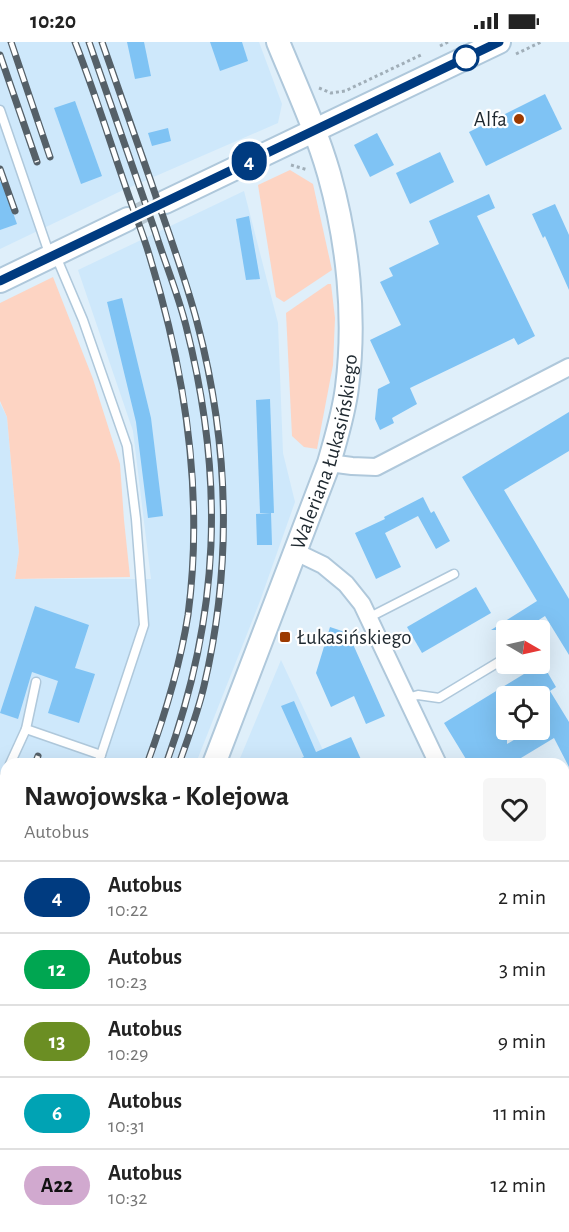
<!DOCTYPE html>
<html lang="pl">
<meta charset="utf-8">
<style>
:root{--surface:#fff;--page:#f6f6f6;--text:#222;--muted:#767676;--line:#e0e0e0}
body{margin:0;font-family:"Alegreya Sans",sans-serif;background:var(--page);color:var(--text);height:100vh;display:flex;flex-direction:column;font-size:22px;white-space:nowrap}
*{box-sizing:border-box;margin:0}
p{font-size:20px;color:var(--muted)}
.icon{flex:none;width:33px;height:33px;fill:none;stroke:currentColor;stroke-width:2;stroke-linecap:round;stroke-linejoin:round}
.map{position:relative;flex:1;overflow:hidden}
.panel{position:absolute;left:0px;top:716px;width:570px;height:476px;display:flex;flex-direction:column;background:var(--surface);border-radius:18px 18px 0 0;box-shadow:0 6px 24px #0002}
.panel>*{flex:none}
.badge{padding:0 12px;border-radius:20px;font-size:21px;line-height:39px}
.needle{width:39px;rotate:99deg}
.buttons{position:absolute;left:496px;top:578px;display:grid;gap:12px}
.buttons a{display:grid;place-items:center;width:54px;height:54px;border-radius:6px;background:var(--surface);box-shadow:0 6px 24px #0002;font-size:30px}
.map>.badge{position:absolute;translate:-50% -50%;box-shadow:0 0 0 3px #fff}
.round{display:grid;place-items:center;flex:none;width:63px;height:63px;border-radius:6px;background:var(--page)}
.head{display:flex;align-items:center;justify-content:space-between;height:102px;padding:0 24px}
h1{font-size:28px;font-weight:600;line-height:45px}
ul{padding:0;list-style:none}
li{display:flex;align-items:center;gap:18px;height:72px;padding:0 24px;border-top:2px solid var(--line)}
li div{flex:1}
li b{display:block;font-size:22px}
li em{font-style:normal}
li .badge{min-width:66px;font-weight:700;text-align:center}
.status{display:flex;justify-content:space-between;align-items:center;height:42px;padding:0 30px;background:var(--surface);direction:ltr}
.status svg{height:16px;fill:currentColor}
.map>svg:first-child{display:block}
.built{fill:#cee8fb}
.green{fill:#fdd4c3}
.building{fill:#7fc3f4;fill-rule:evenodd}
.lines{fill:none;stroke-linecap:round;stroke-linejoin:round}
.secondary-tunnel{stroke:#b8c7d1;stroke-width:22;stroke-dasharray:22 11;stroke-linecap:butt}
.lane-casing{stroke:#afc8db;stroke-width:11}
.street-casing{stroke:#afc8db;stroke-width:20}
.secondary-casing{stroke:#afc8db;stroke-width:26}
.path{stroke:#a0aeb8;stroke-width:3;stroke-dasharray:3 3;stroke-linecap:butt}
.lane{stroke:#fff;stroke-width:8}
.street{stroke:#fff;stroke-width:16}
.secondary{stroke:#fff;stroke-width:22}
.rail-casing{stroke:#556068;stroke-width:7}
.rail{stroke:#fff;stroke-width:4.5;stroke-dasharray:14;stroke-linecap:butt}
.line-casing{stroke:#fff;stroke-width:14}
.line{stroke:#003b80;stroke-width:9}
.stop-dot{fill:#fff;stroke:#003b80;stroke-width:3}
.poi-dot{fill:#9d3a00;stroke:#fff;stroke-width:2}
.labels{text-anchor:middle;stroke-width:4.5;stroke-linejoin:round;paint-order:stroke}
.poi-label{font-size:21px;fill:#1e282f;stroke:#fff;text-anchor:end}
.street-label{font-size:21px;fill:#1e282f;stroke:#fff}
</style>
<div class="status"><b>10:20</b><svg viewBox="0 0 49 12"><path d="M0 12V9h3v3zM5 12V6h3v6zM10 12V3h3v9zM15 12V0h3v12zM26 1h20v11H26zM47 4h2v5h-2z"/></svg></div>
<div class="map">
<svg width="569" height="1190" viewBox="0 0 569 1190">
<rect width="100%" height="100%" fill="#dfeffa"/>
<!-- built -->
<g class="built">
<path d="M0 0H259L282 62 278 81 119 150 0 207Z"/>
<path d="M244 149 278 281 283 411 295 460 260 559 196 721 6 722V1071L0 1074V361L7 375 19 510 15 537H151L133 389 78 228Z"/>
<path d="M281 618 329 721H238Z"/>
<path d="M0 1090 6 1100V1185H54L57 1190H0Z"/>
</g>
<!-- green -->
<g class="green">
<path d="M290 128 313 142 332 228 284 260 276 255 258 143Z"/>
<path d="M53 235 93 337 120 422 124 478 130 535 15 537 19 510 7 375 0 359V261Z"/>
<path d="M328 242H331L335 276 333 323 317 407 304 405 292 394 286 271Z"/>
</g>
<!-- building -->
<g class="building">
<path d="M127 0H144L151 34 135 37Z"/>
<path d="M210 0H242L248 19 220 29Z"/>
<path d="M545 52 562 87 486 124 469 90Z"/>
<path d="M75 59 102 134 81 142 54 66Z"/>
<path d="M168 86 171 99 152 104 148 91Z"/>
<path d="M377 91 394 123 370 135 354 103Z"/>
<path d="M440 110 454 140 410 162 396 131Z"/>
<path d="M0 140H2L17 182 0 188Z"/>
<path d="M489 152 495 166 477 174 535 294 518 303 514 296 410 346 417 362 392 376 394 381 380 388 375 377 378 347 390 341 370 298 401 283 380 240 393 234 389 226 439 202 429 179Z"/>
<path d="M555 162 569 193V248L545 194 543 196 532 172Z"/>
<path d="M249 174 260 237 246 238 236 177Z"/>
<path d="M122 256 151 376 163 474 148 476 136 380 107 260Z"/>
<path d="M270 357 274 471H260L256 358Z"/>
<path d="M569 370V409L504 448 569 557V613L545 574 523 588H491L537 559 462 435Z"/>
<path d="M423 455 431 471 434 469 450 499 436 507 418 474 385 491 401 525 376 537 355 491 385 477 384 475Z"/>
<path d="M271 471 272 503H257L256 472Z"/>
<path d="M476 545 491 571 422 611 407 585Z"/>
<path d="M35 564 89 583 75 626 95 632 79 681 48 671 58 639 32 630 18 677 0 671Z"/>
<path d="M330 585 348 591 385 674 366 682 354 654 331 665 316 631Z"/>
<path d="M542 621 556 645 550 649 569 680V725L554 696 511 722H469L444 681ZM507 654H540V687H532L507 702Z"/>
<path d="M294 659 316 710 351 695 363 722H288L304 715 281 664Z"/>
</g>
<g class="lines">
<!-- secondary-tunnel -->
<path class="secondary-tunnel" d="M128 177 165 160"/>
<!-- lane casing -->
<g class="lane-casing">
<g id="lane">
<path d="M0 68 50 214"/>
<path d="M55 212 83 278 127 404 136 477 144 583 98 722"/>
<path d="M368 576 454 532"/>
<path d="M407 656 418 653 439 656 507 615"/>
<path d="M26 687 36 640"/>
<path d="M10 722 26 687 101 713"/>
<path d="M0 744 6 731"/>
<path d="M0 905 6 896"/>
</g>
</g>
<!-- street casing -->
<g class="street-casing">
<g id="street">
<path d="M329 421 352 424 376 425 569 325"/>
<path d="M296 510 323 523 346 542 362 562 438 722"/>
<path d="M564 984 569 995"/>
<path d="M564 1180 569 1173"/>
</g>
</g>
<!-- secondary casing -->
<g class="secondary-casing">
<g id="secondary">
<path d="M165 160 499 0"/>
<path d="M0 239 128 177"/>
<path id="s1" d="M214 722 329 421C336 396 344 371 347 345 356 275 348 200 329 132 316 87 296 44 278 0"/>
<path d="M102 1185 104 1190"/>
</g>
</g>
<!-- path -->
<g class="path">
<path d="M440 4 448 0"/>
<path d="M516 12 541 0"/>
<path d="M319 46 331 51 345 49 423 12"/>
<path d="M291 123 308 128"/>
<path d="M0 1058 6 1053"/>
</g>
<!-- lane -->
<use href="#lane" class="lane"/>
<!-- street -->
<use href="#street" class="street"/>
<!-- secondary -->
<use href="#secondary" class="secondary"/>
<!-- rail casing -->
<g class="rail-casing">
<g id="rail">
<path d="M11 0 50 115"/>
<path d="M75 0C94 48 109 97 126 146 134 170 144 194 151 219 186 334 204 452 188 573 180 624 165 673 147 722"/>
<path d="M89 0C111 63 133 126 155 189 165 221 178 252 186 284 225 437 220 573 166 722"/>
<path d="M102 0C118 46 134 92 150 137 166 184 184 231 197 280 229 401 233 521 204 644 198 670 188 696 179 722"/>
<path d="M0 13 37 120"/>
<path d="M0 127 15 169"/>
<path d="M35 722 38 714"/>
<path d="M54 722V720"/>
<path d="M0 803 6 789"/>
<path d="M0 837 6 825"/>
<path d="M0 946 6 940"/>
<path d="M0 969 6 963"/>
<path d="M0 986 6 981"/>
</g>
</g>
<!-- rail -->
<use href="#rail" class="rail"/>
</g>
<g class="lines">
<!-- line casing -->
<g class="line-casing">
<path id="line" d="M0 239 499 0"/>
</g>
<!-- line -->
<use href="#line" class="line"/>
</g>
<!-- markers -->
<circle class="stop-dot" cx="466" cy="16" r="12"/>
<g class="poi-dot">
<circle cx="519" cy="77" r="6"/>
<rect x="279" y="589" width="12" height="12" rx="3"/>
</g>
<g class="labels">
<!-- poi labels -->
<g class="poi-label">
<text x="507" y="84">Alfa</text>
<text x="297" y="602" text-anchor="start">Łukasińskiego</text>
</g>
<!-- street labels -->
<g class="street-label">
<text dy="7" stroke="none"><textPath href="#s1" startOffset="332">Waleriana Łukasińskiego</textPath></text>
</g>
</g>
</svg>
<div class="buttons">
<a><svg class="needle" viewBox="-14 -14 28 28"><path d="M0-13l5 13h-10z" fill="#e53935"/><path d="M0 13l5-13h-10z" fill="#767676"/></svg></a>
<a><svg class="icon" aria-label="locate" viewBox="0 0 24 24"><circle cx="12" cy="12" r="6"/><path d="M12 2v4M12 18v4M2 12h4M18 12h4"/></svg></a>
</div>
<b class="badge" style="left:249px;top:119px;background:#003b80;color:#fff">4</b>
<section class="panel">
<div class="head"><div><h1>Nawojowska - Kolejowa</h1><p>Autobus</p></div><a class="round"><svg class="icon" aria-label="heart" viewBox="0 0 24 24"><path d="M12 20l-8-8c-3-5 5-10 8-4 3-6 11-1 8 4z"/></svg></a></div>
<ul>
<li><span class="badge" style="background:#003b80;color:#fff">4</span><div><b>Autobus</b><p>10:22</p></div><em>2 min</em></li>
<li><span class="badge" style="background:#00a651;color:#fff">12</span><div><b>Autobus</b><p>10:23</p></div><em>3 min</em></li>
<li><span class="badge" style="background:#6b8e23;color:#fff">13</span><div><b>Autobus</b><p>10:29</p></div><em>9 min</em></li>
<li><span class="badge" style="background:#00a3b4;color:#fff">6</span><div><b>Autobus</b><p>10:31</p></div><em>11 min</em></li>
<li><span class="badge" style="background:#d1a9cf;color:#111">A22</span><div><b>Autobus</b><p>10:32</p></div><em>12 min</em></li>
</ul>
</section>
</div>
